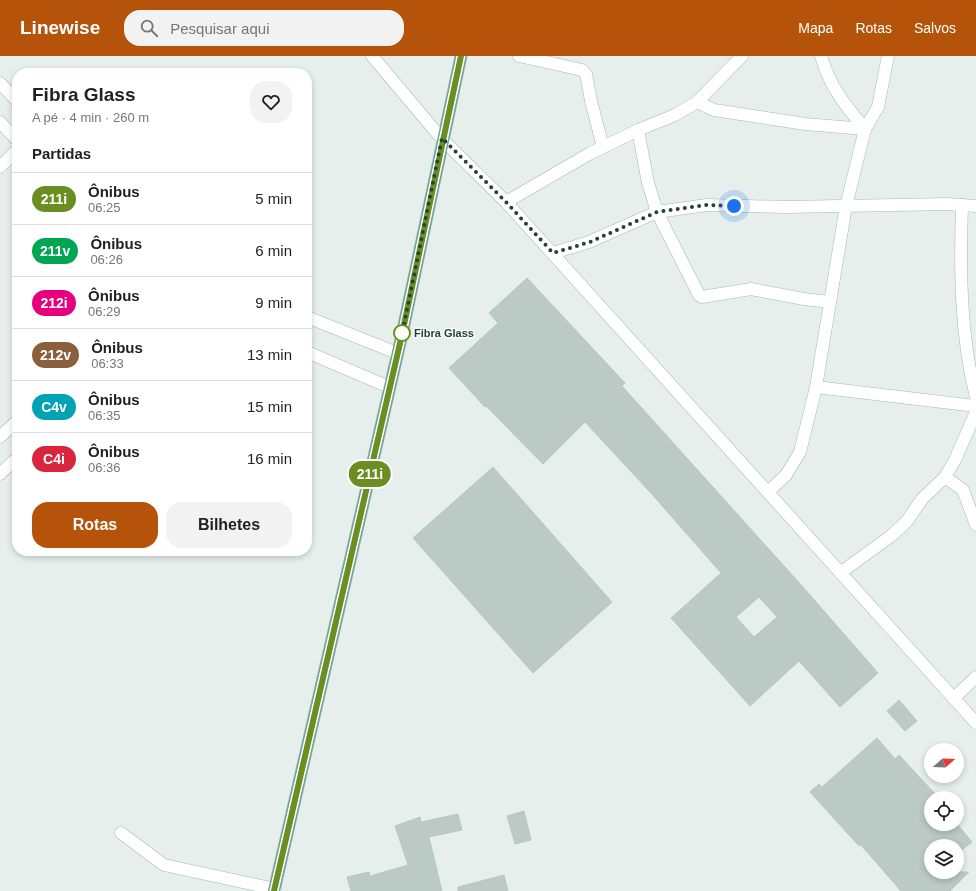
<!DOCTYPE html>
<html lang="pt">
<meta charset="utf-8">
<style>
:root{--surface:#fff;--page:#f2f2f2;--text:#222;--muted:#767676;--line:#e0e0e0;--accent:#b45309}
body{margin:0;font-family:Arial,sans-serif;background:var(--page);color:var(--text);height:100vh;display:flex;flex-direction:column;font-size:15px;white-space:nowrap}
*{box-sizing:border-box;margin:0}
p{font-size:13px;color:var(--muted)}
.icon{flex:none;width:22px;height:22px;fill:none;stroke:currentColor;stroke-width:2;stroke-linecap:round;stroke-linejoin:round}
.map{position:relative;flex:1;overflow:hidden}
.details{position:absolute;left:12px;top:12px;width:300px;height:488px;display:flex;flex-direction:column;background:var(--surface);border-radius:16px;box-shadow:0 2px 6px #0003}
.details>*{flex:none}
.badge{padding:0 8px;border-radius:13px;font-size:14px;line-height:26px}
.needle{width:26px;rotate:71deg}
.controls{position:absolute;left:924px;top:687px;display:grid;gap:8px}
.controls a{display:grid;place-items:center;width:40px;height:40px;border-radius:50%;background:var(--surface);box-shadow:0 2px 6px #0003;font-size:20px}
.you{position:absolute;width:20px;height:20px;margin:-10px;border:3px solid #fff;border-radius:50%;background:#1a73e8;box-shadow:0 0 0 6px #1a73e833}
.map>.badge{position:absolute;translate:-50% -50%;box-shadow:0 0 0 2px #fff}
h2{padding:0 20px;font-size:15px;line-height:36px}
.round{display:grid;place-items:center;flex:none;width:42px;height:42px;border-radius:16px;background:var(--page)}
.overview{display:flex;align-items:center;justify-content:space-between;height:68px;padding:0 20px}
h1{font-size:19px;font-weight:700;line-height:30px}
.cta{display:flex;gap:8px;margin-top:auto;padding:8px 20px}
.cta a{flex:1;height:46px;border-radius:16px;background:var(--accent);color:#fff;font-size:16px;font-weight:700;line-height:46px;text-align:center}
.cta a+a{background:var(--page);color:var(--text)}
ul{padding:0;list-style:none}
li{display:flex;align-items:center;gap:12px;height:52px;padding:0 20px;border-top:1px solid var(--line)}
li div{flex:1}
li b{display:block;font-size:15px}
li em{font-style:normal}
li .badge{min-width:44px;font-weight:700;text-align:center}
header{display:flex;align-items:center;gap:24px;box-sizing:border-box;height:56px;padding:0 20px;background:var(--accent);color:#fff}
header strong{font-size:19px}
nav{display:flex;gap:22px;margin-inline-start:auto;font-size:14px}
.search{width:280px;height:36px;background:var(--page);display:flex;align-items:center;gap:10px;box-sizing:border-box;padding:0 14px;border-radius:16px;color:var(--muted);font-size:15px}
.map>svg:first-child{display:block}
.building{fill:#bbcac4;stroke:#b8c9c2;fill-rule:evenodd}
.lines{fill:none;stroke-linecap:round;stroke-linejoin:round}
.minor-casing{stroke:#a8b8b2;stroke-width:13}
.major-casing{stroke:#c2cac8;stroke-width:13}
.minor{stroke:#fff;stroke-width:12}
.major{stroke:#6aa596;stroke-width:12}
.line-casing{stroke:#fff;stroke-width:9}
.line{stroke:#6b8e23;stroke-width:6}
.walk{stroke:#24423a;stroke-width:4;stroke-dasharray:0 7.2}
.stop-dot{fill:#fff;stroke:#6b8e23;stroke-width:2}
.labels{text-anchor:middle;stroke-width:3;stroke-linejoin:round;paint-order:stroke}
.stop-label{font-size:11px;font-weight:bold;fill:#24423a;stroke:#f7fbf9;text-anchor:start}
</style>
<header>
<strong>Linewise</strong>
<div class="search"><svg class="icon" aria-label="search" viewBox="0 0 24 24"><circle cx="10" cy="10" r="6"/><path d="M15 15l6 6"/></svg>Pesquisar aqui</div>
<nav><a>Mapa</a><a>Rotas</a><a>Salvos</a></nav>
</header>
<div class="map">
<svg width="976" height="835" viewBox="0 0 976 835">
<rect width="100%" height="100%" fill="#e6efeb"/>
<!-- building -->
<g class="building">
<path d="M527 222 625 327 622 330 803 531 878 617 840 651 799 605 750 650 671 562 721 517 650 436 585 366 543 408 486 350 485 351 449 312 498 267 489 257ZM759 541 777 561 754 581 736 561Z"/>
<path d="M493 411 612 546 533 617 413 482Z"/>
<path d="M899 644 917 665 905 675 887 655Z"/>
<path d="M877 682 895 703 899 699 939 742H931V768H946L952 774 958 769 972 786 957 798V790H931V816H969L950 835H901L860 788 859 790 810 736 819 728 822 731Z"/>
<path d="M524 755 531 784 515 788 507 760Z"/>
<path d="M458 758 462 774 429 781 442 835H351L347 821 369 816 370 820 408 809 395 770 420 761 421 766Z"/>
<path d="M504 819 508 835H458V831Z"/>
</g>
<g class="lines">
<!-- minor casing -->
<g class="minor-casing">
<g id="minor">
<path d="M372 0 442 83 506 146 976 667"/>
<path d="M519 0 582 14 586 18 591 45 603 91"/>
<path d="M821 0C830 31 845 49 865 73"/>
<path d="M0 27 17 45"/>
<path d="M697 46 714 54 805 68 865 73"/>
<path d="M0 66 17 84"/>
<path d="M638 74 648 127 657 156 699 239 702 241 751 233 804 243 830 246"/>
<path d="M0 111 17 94"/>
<path d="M506 146 589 98 638 74 675 59 697 46 742 0"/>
<path d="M962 149C960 213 960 279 976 341"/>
<path d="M553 197 589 186 657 156 707 149 787 151 947 148 976 150"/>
<path d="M307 261 397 297"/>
<path d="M307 296 389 331"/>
<path d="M816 331 976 350"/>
<path d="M0 381 17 365"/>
<path d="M0 418 17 402"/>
<path d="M945 421 963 434 976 469"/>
<path d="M768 436 786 419 800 396 816 331 846 150 865 73 878 51 888 0"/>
<path d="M840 517 891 480 907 465 922 443 945 421 955 404 976 356"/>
<path d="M954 642 976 621"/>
<path d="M121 777 164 809 275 833"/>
</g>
</g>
<!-- major casing -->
<g class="major-casing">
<path id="major" d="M274 835 401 283 461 0"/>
</g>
<!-- minor -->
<use href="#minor" class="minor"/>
<!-- major -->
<use href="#major" class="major"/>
</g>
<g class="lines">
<!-- line casing -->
<g class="line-casing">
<path id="line" d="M274 835 401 283 461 0"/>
</g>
<!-- line -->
<use href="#line" class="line"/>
<!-- walk -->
<path class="walk" d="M402 277 401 283 442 82 506 146 553 197 590 186 657 156 707 149 734 150"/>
</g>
<!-- markers -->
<circle class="stop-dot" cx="402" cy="277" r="8"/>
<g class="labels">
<!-- stop labels -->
<g class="stop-label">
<text x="414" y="281">Fibra Glass</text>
</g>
</g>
</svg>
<div class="controls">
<a><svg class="needle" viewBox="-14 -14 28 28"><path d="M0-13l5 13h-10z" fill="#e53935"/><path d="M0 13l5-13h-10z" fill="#767676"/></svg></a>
<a><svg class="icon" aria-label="locate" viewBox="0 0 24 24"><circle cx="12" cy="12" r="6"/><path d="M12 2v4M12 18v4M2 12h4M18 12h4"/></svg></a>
<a><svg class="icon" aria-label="layers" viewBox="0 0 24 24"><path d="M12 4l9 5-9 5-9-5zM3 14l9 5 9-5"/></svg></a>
</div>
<div class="you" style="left:734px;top:150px"></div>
<b class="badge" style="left:370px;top:418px;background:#6b8e23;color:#fff">211i</b>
<section class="details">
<div class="overview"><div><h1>Fibra Glass</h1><p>A pé · 4 min · 260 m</p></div><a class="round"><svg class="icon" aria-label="heart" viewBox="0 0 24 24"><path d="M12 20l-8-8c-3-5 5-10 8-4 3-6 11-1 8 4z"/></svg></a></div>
<h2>Partidas</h2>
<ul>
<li><span class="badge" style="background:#6b8e23;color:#fff">211i</span><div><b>Ônibus</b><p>06:25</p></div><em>5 min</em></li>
<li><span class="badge" style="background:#00a651;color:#fff">211v</span><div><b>Ônibus</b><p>06:26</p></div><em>6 min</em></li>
<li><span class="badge" style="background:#e6007e;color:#fff">212i</span><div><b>Ônibus</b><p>06:29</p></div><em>9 min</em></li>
<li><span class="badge" style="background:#8b5e3c;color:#fff">212v</span><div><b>Ônibus</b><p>06:33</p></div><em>13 min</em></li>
<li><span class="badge" style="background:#00a3b4;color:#fff">C4v</span><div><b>Ônibus</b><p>06:35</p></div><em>15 min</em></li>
<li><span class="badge" style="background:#d7263d;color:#fff">C4i</span><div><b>Ônibus</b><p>06:36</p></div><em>16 min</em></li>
</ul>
<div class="cta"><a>Rotas</a><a>Bilhetes</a></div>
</section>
</div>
